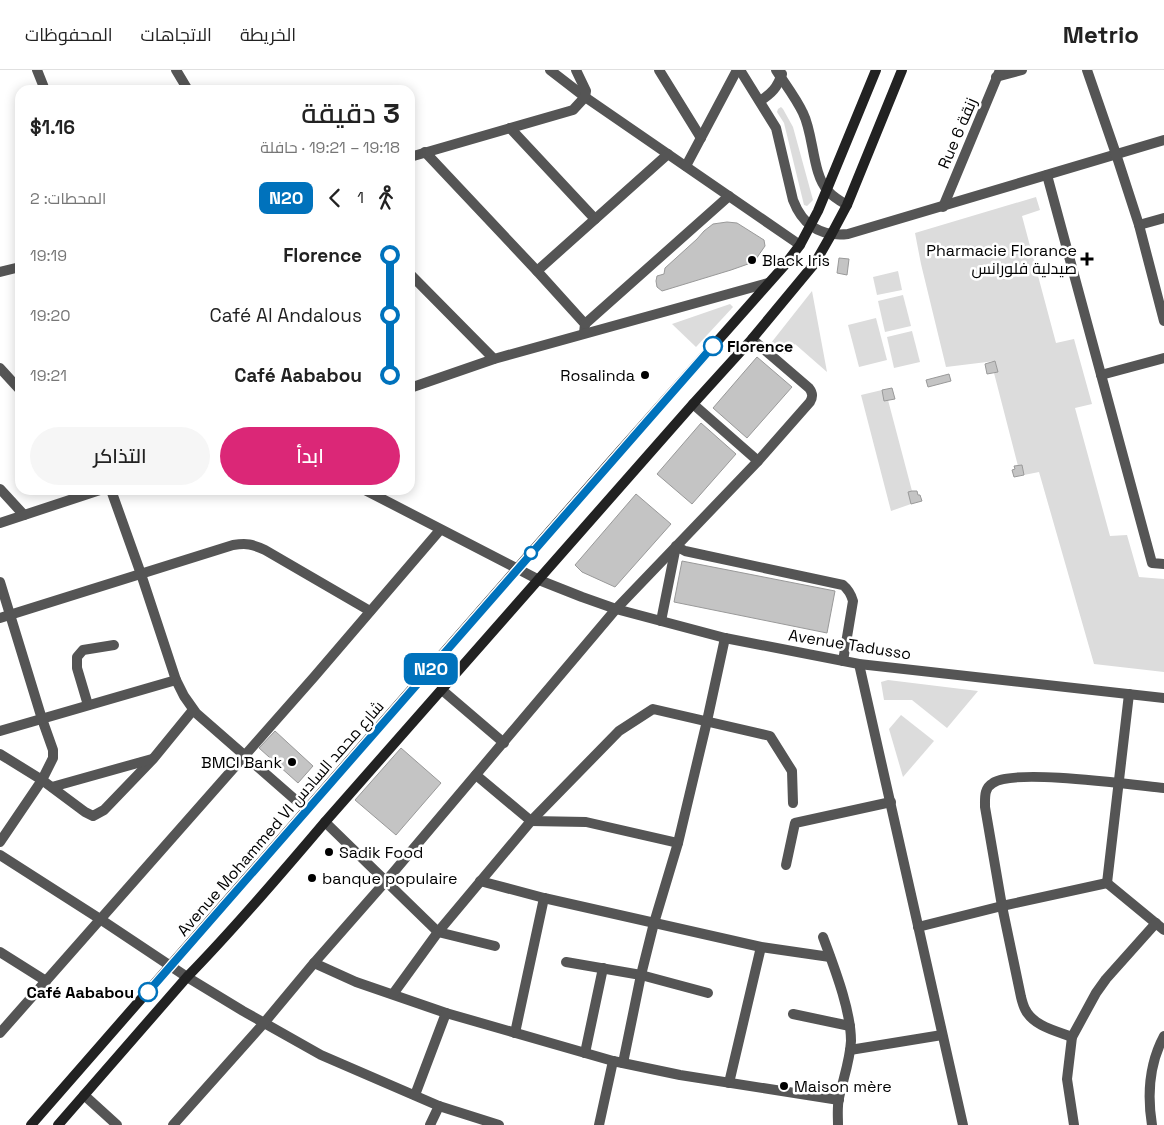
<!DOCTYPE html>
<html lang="ar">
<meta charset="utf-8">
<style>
:root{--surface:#fff;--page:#f6f6f6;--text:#222;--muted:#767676;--line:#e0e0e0;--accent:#db2777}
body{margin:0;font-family:"Space Grotesk",Cairo,sans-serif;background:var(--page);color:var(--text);direction:rtl;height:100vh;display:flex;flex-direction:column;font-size:19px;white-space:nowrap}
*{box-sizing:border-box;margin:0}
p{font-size:16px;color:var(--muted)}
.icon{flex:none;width:28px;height:28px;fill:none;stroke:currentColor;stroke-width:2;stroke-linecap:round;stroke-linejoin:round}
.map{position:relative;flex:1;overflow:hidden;direction:ltr}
.panel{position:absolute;left:15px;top:15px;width:400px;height:410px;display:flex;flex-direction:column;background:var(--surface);border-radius:15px;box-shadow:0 2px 12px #0003;direction:rtl}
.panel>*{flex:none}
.badge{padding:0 10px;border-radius:8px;font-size:18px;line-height:32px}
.map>.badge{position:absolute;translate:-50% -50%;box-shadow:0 0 0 2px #fff}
.legs{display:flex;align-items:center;gap:8px;height:55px;padding:0 15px;font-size:16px}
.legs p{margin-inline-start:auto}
.overview{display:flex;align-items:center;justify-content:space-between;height:85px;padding:0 15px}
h1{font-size:28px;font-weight:600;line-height:38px}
.cta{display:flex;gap:10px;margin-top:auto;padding:10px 15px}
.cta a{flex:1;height:58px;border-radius:30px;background:var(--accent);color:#fff;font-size:20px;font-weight:600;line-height:58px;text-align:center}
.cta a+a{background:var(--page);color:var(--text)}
ul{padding:0 15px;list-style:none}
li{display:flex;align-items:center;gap:18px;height:60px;font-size:19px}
li i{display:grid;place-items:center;width:8px;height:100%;margin:0 6px;background:currentColor}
li i::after{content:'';width:12px;height:12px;margin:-6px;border:4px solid;border-radius:50%;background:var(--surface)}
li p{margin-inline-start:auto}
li:first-child i{background:linear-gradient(#0000 50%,currentColor 0)}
li:last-child i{background:linear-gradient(currentColor 50%,#0000 0)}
header{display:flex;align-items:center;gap:30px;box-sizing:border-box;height:70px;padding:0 25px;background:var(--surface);border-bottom:1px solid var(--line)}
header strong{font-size:24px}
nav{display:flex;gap:28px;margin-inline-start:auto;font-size:18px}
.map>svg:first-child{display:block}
.green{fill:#dcdcdc}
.building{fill:#c4c4c4;stroke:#999}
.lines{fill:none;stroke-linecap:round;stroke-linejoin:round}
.minor{stroke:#555;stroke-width:10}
.tertiary{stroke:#555;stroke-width:10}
.secondary{stroke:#222;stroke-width:10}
.line-1-casing{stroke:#fff;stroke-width:11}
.line-1{stroke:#0072bc;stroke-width:8}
.poi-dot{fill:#000;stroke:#fff;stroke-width:2}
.stop-1-dot{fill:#fff;stroke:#0072bc;stroke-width:2.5}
.labels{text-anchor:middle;stroke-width:5;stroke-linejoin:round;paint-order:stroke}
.street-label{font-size:16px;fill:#000;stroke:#fff}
.poi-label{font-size:16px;fill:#000;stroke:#fff;text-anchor:start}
.stop-label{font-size:16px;font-weight:bold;fill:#000;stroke:#fff;text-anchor:start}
</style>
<header>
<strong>Metrio</strong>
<nav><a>الخريطة</a><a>الاتجاهات</a><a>المحفوظات</a></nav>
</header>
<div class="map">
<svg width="1164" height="1055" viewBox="0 0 1164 1055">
<rect width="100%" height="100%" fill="#fff"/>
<!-- green -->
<g class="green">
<path d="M781 37 783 39 793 57 813 130 807 136 804 135 784 53 777 42 778 39Z"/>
<path d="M1036 127 1040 140 1022 146 1056 273 1074 269 1092 334 1075 338 1110 466 1127 465 1139 507 1164 509V602L1094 594 1039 402 1024 405 1022 395 1018 396 994 303 998 302 995 291 946 297 921 194 915 163Z"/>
<path d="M898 201 902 220 877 225 873 207Z"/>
<path d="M812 221 827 302 795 274 785 284 771 273Z"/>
<path d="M903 225 911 256 885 262 878 231Z"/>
<path d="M730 234 733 237 696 277 672 254Z"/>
<path d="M876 248 887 290 859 297 848 255Z"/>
<path d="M912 261 920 292 894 298 887 267Z"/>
<path d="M882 320 884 331 888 330 912 421 908 422 911 434 891 441 861 325Z"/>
<path d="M888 610 978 621 947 658 912 630H884L881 612Z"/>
<path d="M901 645 934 671 903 707 889 659Z"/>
</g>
<!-- building -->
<g class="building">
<path d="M727 152 737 153 764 170 765 176 756 189 748 194 731 200 662 221 657 217 656 211 657 206 664 204 665 198 697 169 704 161 713 154Z"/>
<path d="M839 188 849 189 847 205 837 203Z"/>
<path d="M757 287 792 317 747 368 713 338Z"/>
<path d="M995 291 998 302 987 304 985 294Z"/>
<path d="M949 304 951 311 928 317 926 310Z"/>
<path d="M892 318 895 329 884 331 882 320Z"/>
<path d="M701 353 736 384 692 434 657 404Z"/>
<path d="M1022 395 1024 405 1014 407 1012 400 1015 399 1014 396Z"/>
<path d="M912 421H917L918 425H920L922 431 911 434 908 422Z"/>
<path d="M636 424 671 454 615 517 582 502 575 495Z"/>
<path d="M682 491 835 521 827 563 674 532Z"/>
<path d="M275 661 313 696 298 713 259 678Z"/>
<path d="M401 678 441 713 396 765 355 730Z"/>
</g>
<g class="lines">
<!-- minor -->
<g class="minor">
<path d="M37 0 45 20"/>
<path d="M176 0 188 20"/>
<path d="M550 0 585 27 800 175"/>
<path d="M659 0 701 68"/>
<path d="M740 0 776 58 793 130C803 156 821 167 848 164L1164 70"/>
<path d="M776 0C785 14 796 28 803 43 814 65 812 104 828 121 833 127 840 131 847 135"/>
<path d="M1087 0 1116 84 1139 155 1164 251"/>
<path d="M996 7 1022 0"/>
<path d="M760 31C772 23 777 18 782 4"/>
<path d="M510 58 595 149"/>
<path d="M425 82 537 201 585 254 584 263"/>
<path d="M410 87 573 40 585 27 586 21 576 0"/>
<path d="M686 96 737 0"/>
<path d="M1047 105 1152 493 1164 494"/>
<path d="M943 137 1000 0"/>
<path d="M1139 155 1164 148"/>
<path d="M537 201 668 84"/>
<path d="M0 202 20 197"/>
<path d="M410 204 494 289"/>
<path d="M585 254 729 126"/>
<path d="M0 298 20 320"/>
<path d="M1101 305 1164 288"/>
<path d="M410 318 494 289 768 213"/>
<path d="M693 334 758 391"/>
<path d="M0 419 24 445"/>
<path d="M111 420 141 504 176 610 184 626 196 643 307 740"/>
<path d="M365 420 518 499"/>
<path d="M0 453 100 420"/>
<path d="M0 512 42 649 53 680V688L42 710 0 772"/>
<path d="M0 548 233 475C247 473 252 474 265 480L370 541"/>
<path d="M661 551 676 476 685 481 843 515C849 520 851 524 853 531L843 591"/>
<path d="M859 594 963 1055"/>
<path d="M442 620 504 673"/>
<path d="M88 635 77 598V587L83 580 114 575"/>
<path d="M0 661 176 610"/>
<path d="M0 684 42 710 85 742 93 746 104 740 153 689 193 640"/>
<path d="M476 705 531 751 586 752 678 773"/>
<path d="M52 717 152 689"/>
<path d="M325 752 438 862 495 876"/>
<path d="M0 785 100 849 187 907 243 941 321 985 439 1036 499 1055"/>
<path d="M786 795 795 753 891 732"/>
<path d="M480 811 544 828 761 877 830 887"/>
<path d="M1107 813 1129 624"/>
<path d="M1107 813 1164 860"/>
<path d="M918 857 1002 836 1107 813"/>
<path d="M823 867C834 897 851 940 851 971 850 991 843 1009 839 1028 837 1037 838 1046 838 1055"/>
<path d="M0 882 46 911"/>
<path d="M566 892 641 905 708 923"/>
<path d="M314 893 356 912 446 943 613 991 680 1005 839 1030"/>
<path d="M393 924 438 862 531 751 619 661 653 639 770 666 792 701 793 733"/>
<path d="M793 944 850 956"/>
<path d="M0 963 314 607 440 460"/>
<path d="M515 963 544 828"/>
<path d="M1072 967C1056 961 1033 956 1025 939 1023 935 1022 931 1021 927L1002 836 985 737C985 727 984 718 993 713 1013 698 1134 715 1164 718"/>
<path d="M850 980 942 965"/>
<path d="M585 983 603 898"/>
<path d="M623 993 641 905 654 853 678 773 707 651 725 568"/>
<path d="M729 1013 761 877"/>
<path d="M84 1025 117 1055"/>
<path d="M415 1025 446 943"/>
<path d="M173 1055 264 953 314 893 386 811 616 539 758 391 810 332C813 327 813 323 809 318L752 269"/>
<path d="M430 1055 439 1036"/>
<path d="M599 1055 613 991"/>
<path d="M1074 1055 1067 1009 1072 967 1096 923 1106 909 1156 853"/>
<path d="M1152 1055C1147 1024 1149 994 1164 966"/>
</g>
<!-- tertiary -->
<path class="tertiary" d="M518 499 539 510 582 527 616 539 725 568 859 594 1164 628"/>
<!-- secondary -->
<g class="secondary">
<path d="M31 1055 612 390 784 196 800 175 818 141 876 0"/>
<path d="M58 1055 187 907C235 858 281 804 325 752L693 334 752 269 815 193 831 165 847 135 902 0"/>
</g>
</g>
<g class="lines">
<!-- line-1 casing -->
<g class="line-1-casing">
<path id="line-1" d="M148 922 713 276"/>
</g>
<!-- line-1 -->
<use href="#line-1" class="line-1"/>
</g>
<!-- markers -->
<g class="poi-dot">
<path d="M1084.5 181.5h5v5h5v5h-5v5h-5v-5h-5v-5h5z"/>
<circle cx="752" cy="190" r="5"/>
<circle cx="645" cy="305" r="5"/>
<circle cx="292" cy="692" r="5"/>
<circle cx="329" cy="782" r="5"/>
<circle cx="312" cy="808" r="5"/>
<circle cx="784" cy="1016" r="5"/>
</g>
<g class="stop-1-dot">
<circle cx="713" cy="276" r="9"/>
<circle cx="531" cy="483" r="6"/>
<circle cx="148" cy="922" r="9"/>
</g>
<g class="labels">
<!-- street labels -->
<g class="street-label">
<text transform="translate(957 63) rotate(-67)" y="6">Rue 6 زنقة</text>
<text transform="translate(850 574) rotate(9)" y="6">Avenue Tadusso</text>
<text transform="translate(280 748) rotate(-49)" y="6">Avenue Mohammed VI شارع محمد السادس</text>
</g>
<!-- poi labels -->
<g class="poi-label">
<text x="1077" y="186" text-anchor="end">Pharmacie Florance<tspan x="1077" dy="18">صيدلية فلورانس</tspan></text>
<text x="762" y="196">Black Iris</text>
<text x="635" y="311" text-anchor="end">Rosalinda</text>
<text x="282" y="698" text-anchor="end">BMCI Bank</text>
<text x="339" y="788">Sadik Food</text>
<text x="322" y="814">banque populaire</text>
<text x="794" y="1022">Maison mère</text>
</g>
<!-- stop labels -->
<g class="stop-label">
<text x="727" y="282">Florence</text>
<text x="134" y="928" text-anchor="end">Café Aababou</text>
</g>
</g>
</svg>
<b class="badge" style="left:431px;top:599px;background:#0072bc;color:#fff">N20</b>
<section class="panel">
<div class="overview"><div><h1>3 دقيقة</h1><p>19:18 – 19:21 · حافلة</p></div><b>$1.16</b></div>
<div class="legs"><svg class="icon" aria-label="walk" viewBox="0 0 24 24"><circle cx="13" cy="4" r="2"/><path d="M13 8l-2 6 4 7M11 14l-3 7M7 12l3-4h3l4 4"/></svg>1<svg class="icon" aria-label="back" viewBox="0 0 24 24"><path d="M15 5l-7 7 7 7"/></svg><b class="badge" style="background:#0072bc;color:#fff">N20</b><p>المحطات: 2</p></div>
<ul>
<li><i style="color:#0072bc"></i><b>Florence</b><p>19:19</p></li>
<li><i style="color:#0072bc"></i><span>Café Al Andalous</span><p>19:20</p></li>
<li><i style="color:#0072bc"></i><b>Café Aababou</b><p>19:21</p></li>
</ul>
<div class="cta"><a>ابدأ</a><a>التذاكر</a></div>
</section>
</div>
